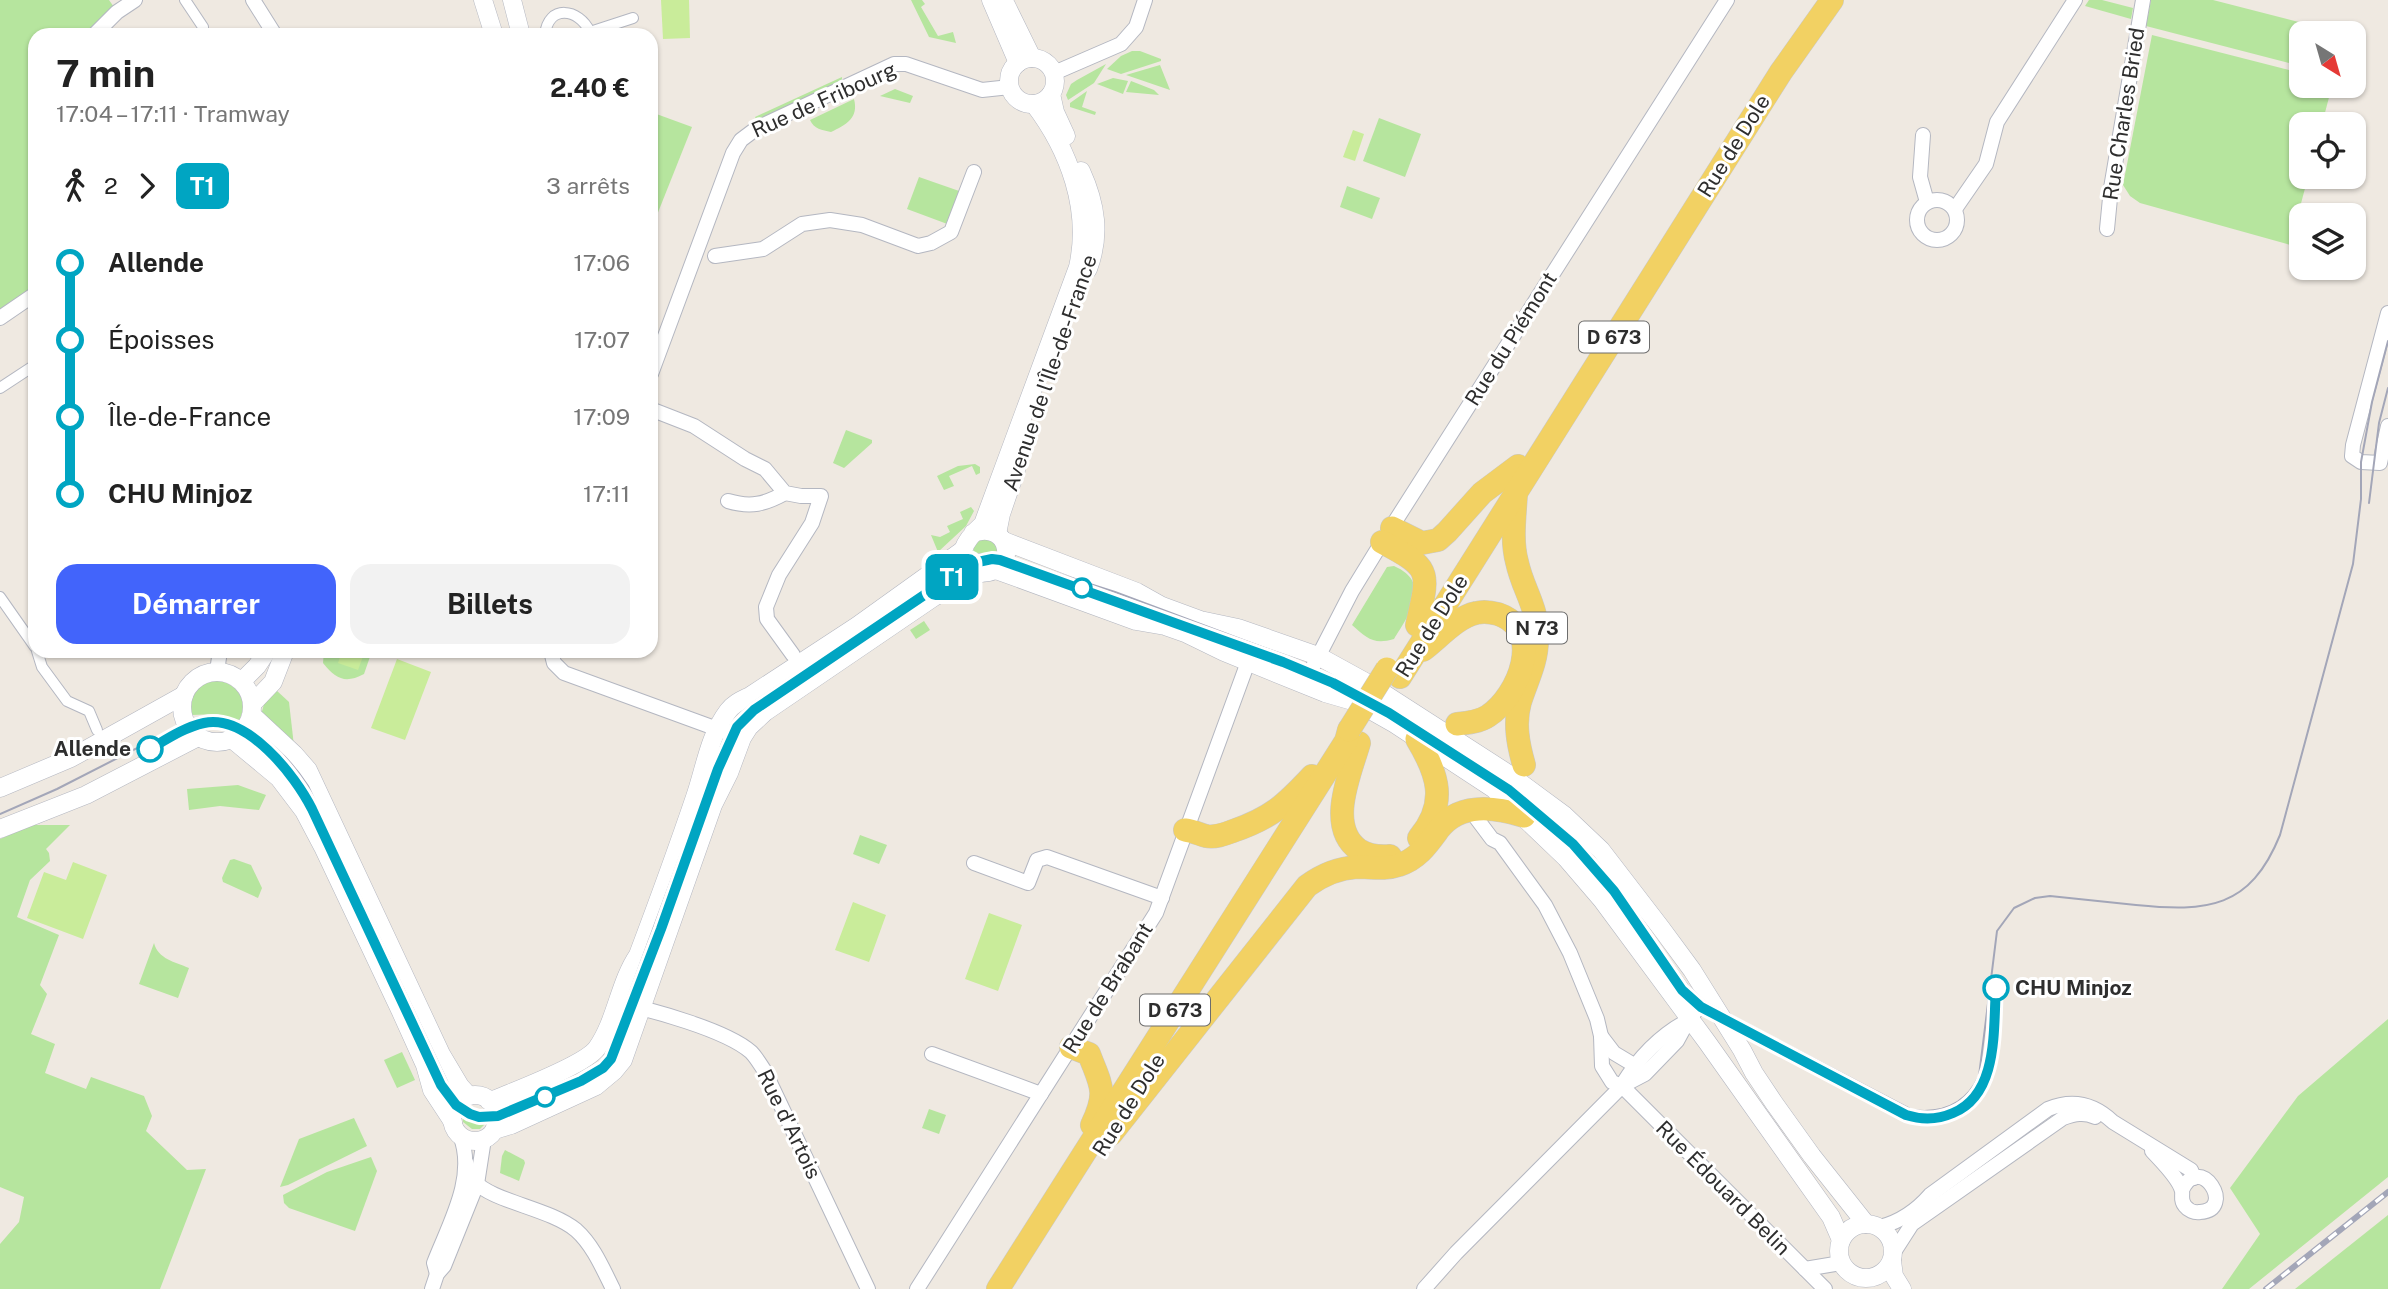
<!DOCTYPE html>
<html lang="fr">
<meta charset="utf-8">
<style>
:root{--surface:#fff;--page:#f2f2f2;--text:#222;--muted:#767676;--accent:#4264fb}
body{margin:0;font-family:"Public Sans",sans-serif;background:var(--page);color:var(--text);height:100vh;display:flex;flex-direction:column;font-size:26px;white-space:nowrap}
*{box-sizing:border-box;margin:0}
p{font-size:23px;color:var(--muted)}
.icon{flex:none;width:38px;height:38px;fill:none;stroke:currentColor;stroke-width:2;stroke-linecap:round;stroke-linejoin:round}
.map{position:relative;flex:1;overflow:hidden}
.panel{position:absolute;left:28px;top:28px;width:630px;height:630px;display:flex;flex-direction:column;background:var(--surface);border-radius:21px;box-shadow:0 2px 5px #0004}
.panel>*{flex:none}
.badge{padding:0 14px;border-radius:10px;font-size:24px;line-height:46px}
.needle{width:46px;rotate:143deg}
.tools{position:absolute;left:2289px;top:21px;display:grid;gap:14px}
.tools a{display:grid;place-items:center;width:77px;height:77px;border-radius:14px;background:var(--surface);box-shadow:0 2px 5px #0004;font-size:35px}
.map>.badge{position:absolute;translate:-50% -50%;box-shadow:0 0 0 4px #fff}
.legs{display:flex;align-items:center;gap:10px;height:77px;padding:0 28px;font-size:23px}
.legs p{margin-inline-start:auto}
.summary{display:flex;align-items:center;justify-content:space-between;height:119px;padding:0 28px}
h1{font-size:38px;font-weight:700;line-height:52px}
.primary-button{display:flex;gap:14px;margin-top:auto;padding:14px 28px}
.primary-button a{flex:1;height:80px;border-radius:21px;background:var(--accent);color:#fff;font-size:28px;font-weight:700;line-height:80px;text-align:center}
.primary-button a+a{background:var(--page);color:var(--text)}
ul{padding:0 28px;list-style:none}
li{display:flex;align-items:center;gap:24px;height:77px;font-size:26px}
li i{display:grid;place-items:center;width:10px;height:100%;margin:0 9px;background:currentColor}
li i::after{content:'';width:18px;height:18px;margin:-9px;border:5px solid;border-radius:50%;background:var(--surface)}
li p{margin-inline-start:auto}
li:first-child i{background:linear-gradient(#0000 50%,currentColor 0)}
li:last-child i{background:linear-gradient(currentColor 50%,#0000 0)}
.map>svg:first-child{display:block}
.green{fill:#b6e59e}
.pitch{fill:#c9ec9a}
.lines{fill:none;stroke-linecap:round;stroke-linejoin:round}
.pedestrian-casing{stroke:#b4b7c1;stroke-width:12}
.minor-casing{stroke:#b4b7c1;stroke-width:16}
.tertiary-casing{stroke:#b4b7c1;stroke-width:19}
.primary-casing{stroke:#c9c9c9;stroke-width:24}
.pedestrian{stroke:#fff;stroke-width:10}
.minor{stroke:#fff;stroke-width:14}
.tertiary{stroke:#fff;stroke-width:18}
.primary{stroke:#f2d163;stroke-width:23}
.tram{stroke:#a3a6b8;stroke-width:2}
.rail-casing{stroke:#a3a6b8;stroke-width:6}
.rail{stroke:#fff;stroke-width:3.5;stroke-dasharray:10;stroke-linecap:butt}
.primary-bridge-casing{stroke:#c9c9c9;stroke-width:24;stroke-linecap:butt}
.primary-bridge{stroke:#f2d163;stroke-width:23}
.line-1-casing{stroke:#fff;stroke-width:16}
.line-1{stroke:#00a5c2;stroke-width:10}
.stop-1-dot{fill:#fff;stroke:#00a5c2;stroke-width:3.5}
.labels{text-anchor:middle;stroke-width:6;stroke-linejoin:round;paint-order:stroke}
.shield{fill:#fff;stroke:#6d6d6d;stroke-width:2}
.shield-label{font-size:19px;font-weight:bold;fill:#2e2e2e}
.street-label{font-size:21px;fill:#2e2e2e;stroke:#fff}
.stop-label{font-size:21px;font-weight:bold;fill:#2e2e2e;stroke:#fff;text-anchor:end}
</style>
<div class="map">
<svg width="2388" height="1289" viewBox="0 0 2388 1289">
<rect width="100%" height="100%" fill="#efe9e1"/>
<!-- green -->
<g class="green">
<path d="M0 0H109L116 10 90 30 87 35H35V289L0 313Z"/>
<path d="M911 0H922L925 4 921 7 938 36 953 32 956 43 929 37Z"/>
<path d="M2089 0H2102L2133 8 2131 19 2085 6Z"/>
<path d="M2151 0H2213L2330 30 2329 33H2301V66L2146 26Z"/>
<path d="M2152 35 2301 73V86H2332L2322 124H2301V177H2308L2299 211 2313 215H2301V248L2140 203 2130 196 2123 185Z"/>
<path d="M1132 51H1140L1161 59V61L1121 74 1107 69 1121 56Z"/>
<path d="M1106 64 1094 83 1068 100 1066 95 1071 84 1077 80Z"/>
<path d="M1160 65 1170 90 1126 75Z"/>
<path d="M842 77V81L757 121 755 117Z"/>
<path d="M1113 78 1128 81 1123 94 1097 84Z"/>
<path d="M1131 81 1154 90 1159 95 1126 92Z"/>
<path d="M895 89 913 96 910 103 880 96Z"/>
<path d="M1087 91 1082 107 1096 112 1095 115 1070 107V103Z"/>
<path d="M854 99C859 118 846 125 831 132 822 130 814 129 810 120Z"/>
<path d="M651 112 692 127 651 230Z"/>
<path d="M1379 118 1421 134 1405 177 1363 161Z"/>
<path d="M919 177 962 192 950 225 907 209Z"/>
<path d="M1347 186 1380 198 1372 219 1340 207Z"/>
<path d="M846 430 872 440V443L844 468 833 463Z"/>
<path d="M975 464 980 467V473L976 475 972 466 949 476 954 486 944 490 937 476 958 466Z"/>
<path d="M971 507 974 511 966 526 938 552 931 535 940 537 950 532 947 526 963 519 960 512Z"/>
<path d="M988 538 996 544 998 551 973 554 974 546 980 539Z"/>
<path d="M1394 566C1433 583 1409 615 1394 639 1373 645 1367 638 1352 625L1387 567Z"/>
<path d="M924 621 930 630 916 639 910 630Z"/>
<path d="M324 651H372L364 674C345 684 336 679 323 663Z"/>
<path d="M215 680C236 682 250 700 239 721L217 714 192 715C189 698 196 684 215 680Z"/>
<path d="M276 690 289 702 294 746 261 715 264 704Z"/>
<path d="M238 785 266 795 259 810 220 806 189 810 187 789Z"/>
<path d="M32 825H70L46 849 49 853 50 861 30 880 17 917 59 935 40 985 47 994 31 1034 55 1044 45 1073 86 1089 91 1077 144 1096 152 1116 146 1131 187 1170 206 1169 160 1289H0V1244L19 1222 24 1197 0 1187V839Z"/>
<path d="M860 835 887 845 879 864 853 854Z"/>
<path d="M234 859 251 865 262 888 258 898 223 882 222 878 230 860Z"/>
<path d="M154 943C158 959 175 962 189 968L178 998 139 984Z"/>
<path d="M2388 1019V1177L2249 1289H2222L2260 1234 2230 1188 2298 1096Z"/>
<path d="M402 1052 415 1080 397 1088 384 1060Z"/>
<path d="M929 1109 946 1115 939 1134 922 1128Z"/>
<path d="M462 1113 488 1121 480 1129H472L463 1122Z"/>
<path d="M354 1118 367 1146 288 1185 280 1187 299 1139Z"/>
<path d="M505 1150 524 1160 525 1163 519 1181 500 1173 502 1156Z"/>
<path d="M371 1157 377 1171 355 1231 289 1208 284 1203 283 1195 327 1172Z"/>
<path d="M2388 1215V1289H2295Z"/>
</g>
<!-- pitch -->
<g class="pitch">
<path d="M661 0H689L690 38 663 39Z"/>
<path d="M1353 130 1364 134 1355 161 1343 157Z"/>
<path d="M342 651H365L358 670 338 663Z"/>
<path d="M397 659 431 672 405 740 371 728Z"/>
<path d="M73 862 107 875 83 939 27 918 44 872 66 880Z"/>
<path d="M853 902 886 915 869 962 835 950Z"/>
<path d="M989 913 1022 925 998 991 965 979Z"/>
</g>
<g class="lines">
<!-- pedestrian casing -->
<g class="pedestrian-casing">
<g id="pedestrian">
<path d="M185 0 203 27 201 35"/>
<path d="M545 35C548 4 579 8 590 32L633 18"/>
<path d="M0 388 35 365"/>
<path d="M0 597 35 647"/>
<path d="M37 651 42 667 67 701 89 711 97 730"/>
</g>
</g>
<!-- minor casing -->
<g class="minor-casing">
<g id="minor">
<path d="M253 0 275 35"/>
<path d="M94 35 117 12 135 0"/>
<path d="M1054 73 1121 44 1136 27 1145 0"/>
<path d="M1923 135 1920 177 1927 202"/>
<circle cx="1937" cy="220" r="20"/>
<path d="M1955 209 1986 164 1997 122 2075 0"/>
<path d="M2107 229 2111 188 2143 0"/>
<path d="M715 256 763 249 802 224 830 220 862 225 918 246 931 243 951 232 974 172"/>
<path d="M2388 313 2353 445 2352 456 2361 462 2380 463 2388 426"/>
<path d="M0 318 35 294"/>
<path d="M651 374 733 153 741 140 757 128 894 64H906L982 90 1010 87"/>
<path d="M653 410 694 426 745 459 765 469 785 493 801 496H821L812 523 779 575 766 607 767 619 793 655"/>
<path d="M728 501C751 508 765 504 785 493"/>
<path d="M551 651 554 663 564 673 742 738"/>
<path d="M217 671 220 651"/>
<path d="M1304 684 1352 591 1382 542 1727 0"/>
<path d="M1471 811 1492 839 1500 843 1545 905 1570 953 1597 1019 1601 1036 1602 1066 1612 1082 1622 1086 1825 1289"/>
<path d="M974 863 1028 883 1037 860 1047 857 1162 898"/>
<path d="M616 1003C650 1009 726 1030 751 1052 756 1057 760 1064 764 1070L868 1289"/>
<path d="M1601 1036 1614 1053 1634 1065"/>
<path d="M932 1054 1041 1094"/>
<path d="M1622 1085C1639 1057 1660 1035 1689 1020"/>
<path d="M2152 1151C2161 1161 2179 1178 2182 1191 2183 1197 2180 1200 2185 1206 2188 1210 2194 1213 2200 1212 2237 1210 2200 1151 2182 1190"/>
<path d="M466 1162C468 1169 469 1176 474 1181 493 1202 549 1208 576 1230 593 1245 603 1269 613 1289"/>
<path d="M1880 1227C1899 1222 1917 1210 1930 1195L2048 1109C2072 1099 2094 1104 2113 1122L2191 1170 2194 1178"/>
<path d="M1894 1252 1912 1224 2063 1118C2075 1114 2084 1112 2095 1117"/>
<path d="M1805 1269 1841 1263"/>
<path d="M437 1274 434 1263C449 1224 477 1177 460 1135"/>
<path d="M432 1289 437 1274 444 1266 477 1184 484 1139"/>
<path d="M917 1289 1156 913 1248 662"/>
<path d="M1424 1289 1456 1253 1622 1086 1645 1074 1677 1041 1689 1019 1708 997"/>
</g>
</g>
<!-- tertiary casing -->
<g class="tertiary-casing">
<g id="tertiary">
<path d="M483 0 494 35"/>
<path d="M512 0 521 35"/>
<path d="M991 0 1018 63"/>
<path d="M1006 5 1032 58"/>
<circle cx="1032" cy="81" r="23"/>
<path d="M1051 94 1055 112 1066 136"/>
<path d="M1081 171C1096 204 1101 235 1088 269"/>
<path d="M973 533C1010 519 1021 573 980 573 948 562 966 539 983 524L1078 267C1091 209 1069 150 1034 104"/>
<path d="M997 534 1001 514 1016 470"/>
<path d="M1004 541 1137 592 1162 606 1200 620 1238 628 1318 656 1369 684 1507 773 1564 815 1601 850 1661 928 1692 970 1742 1050 1754 1073 1774 1103 1812 1156 1866 1224"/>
<path d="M996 570 1136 621 1165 626 1185 633 1224 652 1325 693 1356 702 1395 724 1494 789 1566 858 1602 900 1707 1042 1831 1217 1841 1240"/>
<circle cx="217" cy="707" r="35"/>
<path d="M242 681 257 666 267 651"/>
<path d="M253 703 273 682 285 651"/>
<path d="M252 715 294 754 308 770 441 1054 460 1086 469 1096"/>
<path d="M232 739 279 778 304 811 323 847 401 1012 425 1065 432 1090 453 1122"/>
<path d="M0 788 71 758 184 695"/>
<path d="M0 829 86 795 198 737"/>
<circle cx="475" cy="1118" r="23"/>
<path d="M489 1101 496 1099C517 1090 585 1065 597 1048 616 1021 619 983 638 955 658 902 677 850 695 797 705 768 709 736 728 711 734 703 742 700 750 696L857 626 963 550"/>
<path d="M494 1130 511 1125 596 1086 614 1071 623 1060 713 805 729 773 742 738 749 727 765 712 934 597 980 573"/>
<circle cx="1866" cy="1251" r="27"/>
<path d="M1892 1261 1894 1276 1902 1289"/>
</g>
</g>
<!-- primary casing -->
<g class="primary-casing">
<g id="primary">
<path d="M1516 493C1515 515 1511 540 1517 562 1523 591 1539 607 1537 640 1537 662 1527 680 1520 702 1514 723 1518 744 1524 765"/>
<path d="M1392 528 1422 543 1438 540 1447 532 1482 493 1518 466"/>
<path d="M1382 542C1433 569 1429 571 1417 625"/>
<path d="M1423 650C1439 638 1457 617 1476 613 1483 611 1491 612 1498 614 1545 630 1519 696 1488 716 1479 722 1468 723 1457 724"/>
<path d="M1400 677 1781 72 1832 0"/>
<path d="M1417 739C1438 774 1448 803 1419 838"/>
<path d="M1359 743C1350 774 1326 827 1359 850 1369 856 1379 857 1390 856"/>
<path d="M1185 830C1193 831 1199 834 1206 836 1215 838 1225 834 1233 831 1271 818 1285 805 1312 776"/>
<path d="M1071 1047 1089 1054C1101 1086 1108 1091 1092 1125"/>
<path d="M1111 1134 1307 886C1322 875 1337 868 1357 867 1372 867 1385 870 1399 865 1418 859 1428 844 1439 829 1460 802 1495 807 1524 816"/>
<path d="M998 1289 1346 741 1349 730"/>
</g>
</g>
<!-- pedestrian -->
<use href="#pedestrian" class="pedestrian"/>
<!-- minor -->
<use href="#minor" class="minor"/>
<!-- tertiary -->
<use href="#tertiary" class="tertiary"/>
<!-- primary -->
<use href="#primary" class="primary"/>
<!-- tram -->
<g class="tram">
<path d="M2369 503 2379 423 2388 388"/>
<path d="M0 814 57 789 196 718C241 709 285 751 308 786L452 1092C460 1101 470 1110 483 1111 505 1114 575 1080 594 1067 600 1062 604 1057 608 1051L713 767C723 742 730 721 751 704L965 561 980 554H996L1115 592 1286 656 1365 693 1447 743 1546 813 1576 841 1618 888 1688 986 1705 1002 1912 1110C1942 1114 1966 1104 1979 1076L1997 931 2014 908 2035 898 2050 896C2079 899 2107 902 2136 905 2207 912 2250 909 2280 835L2353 564 2361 499V462L2372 402 2388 341"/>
</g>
<!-- rail casing -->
<g class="rail-casing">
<path id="rail" d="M2266 1289 2388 1192"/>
</g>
<!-- rail -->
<use href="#rail" class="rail"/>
<!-- primary-bridge casing -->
<g class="primary-bridge-casing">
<path id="primary-bridge" d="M1349 730 1387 669"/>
</g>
<!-- primary-bridge -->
<use href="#primary-bridge" class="primary-bridge"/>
</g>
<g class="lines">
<!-- line-1 casing -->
<g class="line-1-casing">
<path id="line-1" d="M150 749C167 739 185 727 204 723 247 714 295 775 312 809L441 1085 456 1105 470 1114 479 1117 498 1116 581 1081 603 1068 611 1059 661 929 718 769 737 727 754 710 945 581 978 562 992 559 1000 560 1283 662 1333 683 1389 713 1509 790 1573 844 1614 891 1682 990 1701 1007 1906 1115C1922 1120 1937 1120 1953 1113 1999 1094 1993 1029 1996 988"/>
</g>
<!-- line-1 -->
<use href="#line-1" class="line-1"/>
</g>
<!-- markers -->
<g class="stop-1-dot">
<circle cx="1082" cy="588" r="9"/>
<circle cx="150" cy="749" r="12"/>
<circle cx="1996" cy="988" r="12"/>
<circle cx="545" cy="1097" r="9"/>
</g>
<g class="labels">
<!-- shield labels -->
<g class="shield">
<rect x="1579" y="321.5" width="70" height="31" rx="5"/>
<rect x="1507" y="612.5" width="60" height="31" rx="5"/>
<rect x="1140" y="994.5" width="70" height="31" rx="5"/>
</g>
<g class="shield-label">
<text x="1614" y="344">D 673</text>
<text x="1537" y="635">N 73</text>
<text x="1175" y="1017">D 673</text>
</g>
<!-- street labels -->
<g class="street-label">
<text transform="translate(824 100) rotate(-24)" y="7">Rue de Fribourg</text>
<text transform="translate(2124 114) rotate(-81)" y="7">Rue Charles Bried</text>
<text transform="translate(1734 146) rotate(-58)" y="7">Rue de Dole</text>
<text transform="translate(1511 339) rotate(-58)" y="7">Rue du Piémont</text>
<text transform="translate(1050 373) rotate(-71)" y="7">Avenue de l'Île-de-France</text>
<text transform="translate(1432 626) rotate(-58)" y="7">Rue de Dole</text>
<text transform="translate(1108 988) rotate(-58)" y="7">Rue de Brabant</text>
<text transform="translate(1129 1105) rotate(-58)" y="7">Rue de Dole</text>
<text transform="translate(789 1124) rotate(64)" y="7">Rue d'Artois</text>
<text transform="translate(1723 1188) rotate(45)" y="7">Rue Édouard Belin</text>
</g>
<!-- stop labels -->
<g class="stop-label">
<text x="131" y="756">Allende</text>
<text x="2015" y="995" text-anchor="start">CHU Minjoz</text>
</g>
</g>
</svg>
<div class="tools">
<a><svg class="needle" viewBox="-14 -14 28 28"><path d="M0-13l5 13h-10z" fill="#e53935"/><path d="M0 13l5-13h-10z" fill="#767676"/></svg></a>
<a><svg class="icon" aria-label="locate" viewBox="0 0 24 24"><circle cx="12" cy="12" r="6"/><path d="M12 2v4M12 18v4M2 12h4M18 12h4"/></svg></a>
<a><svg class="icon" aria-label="layers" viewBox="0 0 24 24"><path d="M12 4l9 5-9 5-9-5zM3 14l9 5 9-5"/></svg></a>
</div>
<b class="badge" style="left:952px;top:577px;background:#00a5c2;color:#fff">T1</b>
<section class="panel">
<div class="summary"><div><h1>7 min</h1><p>17:04 – 17:11 · Tramway</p></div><b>2.40 €</b></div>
<div class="legs"><svg class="icon" aria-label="walk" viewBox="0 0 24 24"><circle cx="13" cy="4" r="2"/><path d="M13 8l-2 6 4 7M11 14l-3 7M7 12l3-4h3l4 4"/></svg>2<svg class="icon" aria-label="forward" viewBox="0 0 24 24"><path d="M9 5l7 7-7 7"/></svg><b class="badge" style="background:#00a5c2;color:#fff">T1</b><p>3 arrêts</p></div>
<ul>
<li><i style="color:#00a5c2"></i><b>Allende</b><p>17:06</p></li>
<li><i style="color:#00a5c2"></i><span>Époisses</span><p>17:07</p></li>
<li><i style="color:#00a5c2"></i><span>Île-de-France</span><p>17:09</p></li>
<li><i style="color:#00a5c2"></i><b>CHU Minjoz</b><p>17:11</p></li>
</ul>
<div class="primary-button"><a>Démarrer</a><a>Billets</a></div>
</section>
</div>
